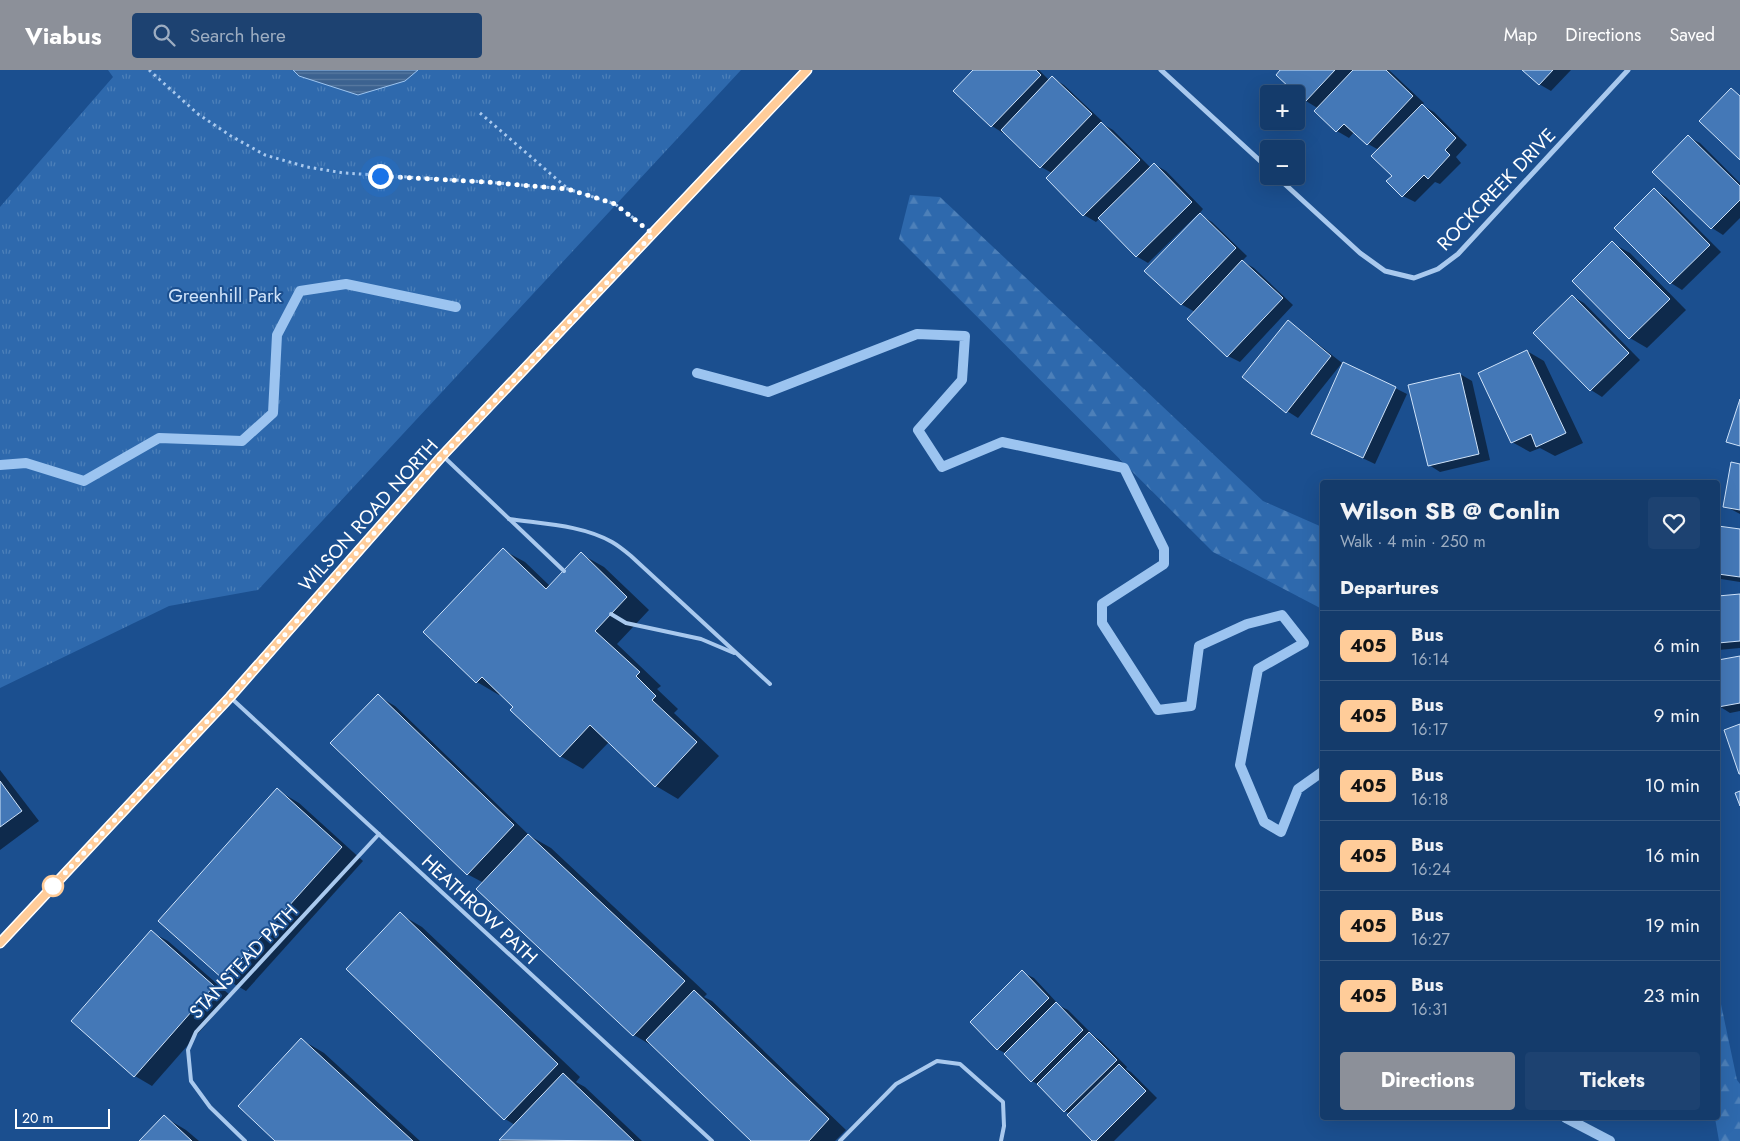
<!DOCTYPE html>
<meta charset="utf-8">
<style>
:root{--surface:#143b6b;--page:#1d4271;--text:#f1f3f6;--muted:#9dadc1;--line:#33557e;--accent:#8c9099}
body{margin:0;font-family:Jost,sans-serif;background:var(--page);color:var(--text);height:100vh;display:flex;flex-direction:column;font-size:19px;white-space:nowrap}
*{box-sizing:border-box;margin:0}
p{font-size:16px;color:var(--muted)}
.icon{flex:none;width:28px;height:28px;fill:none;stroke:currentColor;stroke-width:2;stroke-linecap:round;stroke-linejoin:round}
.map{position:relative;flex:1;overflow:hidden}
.sheet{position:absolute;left:1320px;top:410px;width:400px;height:640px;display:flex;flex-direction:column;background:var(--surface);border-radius:5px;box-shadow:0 5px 20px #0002,0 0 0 1px var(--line)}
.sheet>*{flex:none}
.badge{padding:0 10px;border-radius:8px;font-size:18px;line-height:32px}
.tools{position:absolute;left:1260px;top:15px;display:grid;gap:10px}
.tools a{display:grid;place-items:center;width:45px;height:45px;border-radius:5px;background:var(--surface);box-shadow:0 5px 20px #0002,0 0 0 1px var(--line);font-size:25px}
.scale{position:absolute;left:15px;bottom:12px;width:95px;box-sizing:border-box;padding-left:5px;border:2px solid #fff;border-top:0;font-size:14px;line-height:18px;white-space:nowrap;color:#fff;-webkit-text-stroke:4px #1b4f8f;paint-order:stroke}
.you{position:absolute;width:25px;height:25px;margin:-12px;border:4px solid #fff;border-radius:50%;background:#1a73e8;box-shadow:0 0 0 8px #1a73e833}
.map>.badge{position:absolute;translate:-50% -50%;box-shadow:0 0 0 2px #fff}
h2{padding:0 20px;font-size:19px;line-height:45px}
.round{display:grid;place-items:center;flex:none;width:52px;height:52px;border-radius:5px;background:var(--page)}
.headline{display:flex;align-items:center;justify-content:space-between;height:85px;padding:0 20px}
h1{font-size:24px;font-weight:700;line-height:38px}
.action{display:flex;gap:10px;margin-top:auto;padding:10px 20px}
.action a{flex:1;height:58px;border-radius:5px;background:var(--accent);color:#fff;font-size:20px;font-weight:700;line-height:58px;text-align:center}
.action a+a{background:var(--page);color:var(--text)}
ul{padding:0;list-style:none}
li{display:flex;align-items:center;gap:15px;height:70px;padding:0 20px;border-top:1px solid var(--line)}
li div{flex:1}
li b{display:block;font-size:19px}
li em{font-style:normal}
li .badge{min-width:55px;font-weight:700;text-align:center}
header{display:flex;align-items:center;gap:30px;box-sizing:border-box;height:70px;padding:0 25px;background:var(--accent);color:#fff}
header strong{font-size:24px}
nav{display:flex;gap:28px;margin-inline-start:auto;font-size:18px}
.search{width:350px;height:45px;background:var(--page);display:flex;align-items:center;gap:12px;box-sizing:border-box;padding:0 18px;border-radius:5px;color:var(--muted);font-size:19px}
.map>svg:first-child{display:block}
.forest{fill:url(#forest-firs)}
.park{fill:url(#park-tufts)}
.water{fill:url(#water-rules);stroke:#9cc4f0}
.shadow{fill:#0007}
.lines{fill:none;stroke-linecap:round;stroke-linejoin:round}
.stream{stroke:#9cc4f0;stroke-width:10}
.building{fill:#4478b7;stroke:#cfe3fa}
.path{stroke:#a9c9ee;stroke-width:3;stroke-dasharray:2.5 4;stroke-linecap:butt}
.lane{stroke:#a9c9ee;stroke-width:4}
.street{stroke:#a9c9ee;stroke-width:5}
.secondary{stroke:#d6e6fa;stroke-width:10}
.line-casing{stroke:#fff;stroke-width:11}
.line{stroke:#fc9;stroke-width:8}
.walk{stroke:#fff;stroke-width:5;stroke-dasharray:0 9}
.stop-dot{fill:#fff;stroke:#fc9;stroke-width:2.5}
.labels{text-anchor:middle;stroke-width:4;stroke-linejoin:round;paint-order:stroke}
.street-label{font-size:19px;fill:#fff;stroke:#1b4f8f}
.park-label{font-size:19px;fill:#cfe3fa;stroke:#1b4f8f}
</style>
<header>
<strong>Viabus</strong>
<div class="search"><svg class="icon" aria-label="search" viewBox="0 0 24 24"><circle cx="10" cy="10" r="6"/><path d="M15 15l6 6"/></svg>Search here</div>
<nav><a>Map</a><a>Directions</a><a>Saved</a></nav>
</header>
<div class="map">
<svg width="1740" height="1071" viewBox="0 0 1740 1071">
<defs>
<pattern id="forest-firs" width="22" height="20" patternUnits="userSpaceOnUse" patternTransform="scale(1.25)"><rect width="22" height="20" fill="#2e69ad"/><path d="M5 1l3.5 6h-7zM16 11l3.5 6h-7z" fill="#4d80b9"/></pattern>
<pattern id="park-tufts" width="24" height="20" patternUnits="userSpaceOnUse" patternTransform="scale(1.25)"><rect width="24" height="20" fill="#2e69ad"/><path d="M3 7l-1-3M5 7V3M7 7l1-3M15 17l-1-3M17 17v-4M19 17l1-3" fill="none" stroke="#4d80b9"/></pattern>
<pattern id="water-rules" width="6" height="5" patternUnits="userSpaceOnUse" patternTransform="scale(1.25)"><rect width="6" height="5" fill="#3c6290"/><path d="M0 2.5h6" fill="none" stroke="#597aa1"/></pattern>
</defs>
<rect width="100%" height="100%" fill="#1b4f8f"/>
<!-- forest -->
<g class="forest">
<path d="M910 125 940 127 1263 431 1322 457V539L1213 482 899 169Z"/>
<path d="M1718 920 1737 1010 1740 1014V1071H1719L1715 1048H1718Z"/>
</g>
<!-- park -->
<path class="park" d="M108 0H741L258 520 169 536 0 618V137L113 7Z"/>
<!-- water -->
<path class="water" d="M293 0H418L405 11 358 25 299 6Z"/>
<!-- shadow -->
<g class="shadow">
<path d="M975 0H1039L1050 11 1053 8 1064 15 1102 51 1101 53 1113 60 1151 98 1154 94 1166 101 1203 139 1199 144 1212 152 1247 186 1242 191 1254 198 1293 235 1240 292 1228 286 1195 242 1181 234 1199 146 1198 144 1148 193 1136 186 1100 148 1096 152 1084 145 1047 108 1052 103 1041 97 1005 61 1003 63 992 56Z"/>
<path d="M1282 0H1389L1424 33 1422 35 1434 42 1467 75 1456 87 1461 93 1440 114 1435 112 1415 132 1403 126 1379 80 1368 74 1355 61 1349 68 1337 61 1316 41 1319 39 1306 31 1277 5Z"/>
<path d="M1524 0H1571L1551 21 1539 14Z"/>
<path d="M1688 67 1700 73 1740 113V148L1723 165 1712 158 1654 102Z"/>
<path d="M1654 120 1666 127 1721 182 1682 220 1671 213 1616 158Z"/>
<path d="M1612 173 1630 183 1686 240 1647 278 1630 268Z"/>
<path d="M1572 226 1584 233 1640 290 1602 327 1591 320 1535 263Z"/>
<path d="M1288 252 1299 259 1342 293 1298 348 1287 341Z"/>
<path d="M1527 281 1544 291 1583 373 1555 386 1540 378 1530 382 1512 372Z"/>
<path d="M1460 304 1472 311 1490 390 1440 402 1429 395Z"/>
<path d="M1395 318 1407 324 1375 394 1312 364Z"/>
<path d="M1740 395V444L1725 436Z"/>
<path d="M1718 457 1740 460V512L1721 509 1718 507Z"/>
<path d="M503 480 525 492 550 516 581 484 604 497 649 540 617 574 661 616 657 619 678 639 674 643 719 686 678 729 656 716 609 672 583 699 560 686 501 623 499 625 477 612Z"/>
<path d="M1740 525V578L1718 580V527Z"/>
<path d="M1740 587V641L1730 643 1719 636 1718 591Z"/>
<path d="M378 626 395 636 530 766 551 778 707 924 704 927 712 931 846 1060 835 1071H752L656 978 634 965 478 819 484 813 467 804Z"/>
<path d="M0 700 39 751 0 780Z"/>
<path d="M277 720 299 733 363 791 246 921 224 908 160 850Z"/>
<path d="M400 844 422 857 580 1007 576 1012 585 1017 642 1071H502L501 1070 515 1055 505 1049 348 899Z"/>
<path d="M151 862 168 871 231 926 152 1016 135 1006Z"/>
<path d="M1022 902 1034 908 1060 936 1068 940 1094 966 1101 971 1127 997 1126 999 1131 1002 1157 1028 1114 1071H1093L1070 1044 1065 1041 1039 1015 1032 1011 1005 983 997 979Z"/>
<path d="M302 970 324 983 420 1071H277Z"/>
<path d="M164 1047 186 1060 199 1071H141Z"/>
</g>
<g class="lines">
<!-- stream -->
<g class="stream">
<path d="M697 303 768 322 917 264 965 266 962 310 918 360 942 397 1002 372 1124 398 1164 479V494L1102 534V553L1158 640 1191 636 1199 576 1247 554 1282 545 1304 573 1258 599 1240 695 1264 752 1281 762 1298 719 1322 702"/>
<path d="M0 395 26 393 84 411 159 368 242 371 273 343 277 265 300 221 346 214 456 237"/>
<path d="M1566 1048 1610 1071"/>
</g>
</g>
<!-- building -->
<g class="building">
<path d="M973 0H1036L1041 5 991 57 953 21Z"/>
<path d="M1280 0H1335L1305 32 1276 5Z"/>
<path d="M1353 0H1386L1413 26 1367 75 1344 54 1336 62 1314 41Z"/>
<path d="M1522 0H1553L1539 15Z"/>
<path d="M1052 6 1092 44 1040 98 1001 60Z"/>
<path d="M1731 18 1740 26V90L1699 51Z"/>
<path d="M1422 34 1456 68 1445 80 1450 85 1428 109 1424 105 1402 127 1386 111 1392 106 1371 86Z"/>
<path d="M1101 52 1140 90 1083 146 1046 108Z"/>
<path d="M1688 65 1740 116V130L1711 159 1652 102Z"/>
<path d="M1154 93 1192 132 1136 187 1098 148Z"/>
<path d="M1654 118 1710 175 1670 214 1614 158Z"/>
<path d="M1200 143 1236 178 1181 235 1144 201Z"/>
<path d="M1612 171 1670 229 1629 269 1572 211Z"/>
<path d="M1242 190 1283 228 1227 287 1187 249Z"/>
<path d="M1572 225 1629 283 1590 321 1533 263Z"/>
<path d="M1288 250 1331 286 1286 343 1242 307Z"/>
<path d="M1527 280 1566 363 1536 377 1531 364 1511 373 1478 303Z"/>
<path d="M1343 292 1396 317 1363 388 1311 364Z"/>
<path d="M1460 303 1479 384 1428 396 1408 315Z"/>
<path d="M1740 329V376L1726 372Z"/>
<path d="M1731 392 1740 394V440L1723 437Z"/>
<path d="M1718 456 1740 459V507L1718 504Z"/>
<path d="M503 478 546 519 581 482 627 527 595 561 640 602 636 606 656 626 652 630 697 672 655 717 590 655 560 687 510 640 513 637 482 607 476 613 423 562Z"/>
<path d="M1740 524V571L1718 573V526Z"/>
<path d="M1740 586V633L1718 637V590Z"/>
<path d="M378 624 514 755 467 805 330 673Z"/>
<path d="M1740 654V704H1739L1724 660Z"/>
<path d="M0 711 22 741 0 757Z"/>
<path d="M277 718 342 777 223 909 158 851Z"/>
<path d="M1740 721V736L1735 723Z"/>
<path d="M528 764 685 911 633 966 476 819Z"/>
<path d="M400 842 558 994 504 1050 346 899Z"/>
<path d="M151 860 214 916 134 1007 71 951Z"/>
<path d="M1022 900 1049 928 997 980 970 952Z"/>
<path d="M694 920 829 1049 809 1071H751L646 970Z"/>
<path d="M1056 932 1083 960 1031 1012 1004 984Z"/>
<path d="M1089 962 1117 990 1064 1042 1037 1014Z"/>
<path d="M301 968 413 1071H275L238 1036Z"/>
<path d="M1119 994 1146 1021 1096 1071H1092L1067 1045Z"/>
<path d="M563 1003 634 1071 499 1070Z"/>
<path d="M164 1045 192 1071H139Z"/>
</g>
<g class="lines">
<!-- path -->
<g class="path">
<path d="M149 0 198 44 231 66 265 85 307 97 344 103 486 112 568 119 615 134 637 151"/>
<path d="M480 43 567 118"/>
</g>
<!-- lane -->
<g class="lane">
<path d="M444 387 564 501"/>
<path d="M509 449C543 454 582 455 612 472 619 476 625 481 631 486L770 614"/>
<path d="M611 544 626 553 701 569 734 583"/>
<path d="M230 627 712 1071"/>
<path d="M245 1071 210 1037 191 1011 188 980 196 962 379 764"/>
<path d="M840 1071 896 1014 937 991 960 994 1003 1032 1004 1056 1001 1071"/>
</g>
<!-- street -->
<g class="street">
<path d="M1161 0 1269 99"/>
<path d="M1276 106 1360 183 1385 201 1414 208 1438 199 1458 184 1628 0"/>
</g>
<!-- secondary -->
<path class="secondary" d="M0 873 230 627 442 386 807 0"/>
</g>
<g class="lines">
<!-- line casing -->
<g class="line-casing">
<path id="line" d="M0 873 230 627 442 386 807 0"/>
</g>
<!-- line -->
<use href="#line" class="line"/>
<!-- walk -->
<path class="walk" d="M53 816 230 627 442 386 653 164 615 134 568 119 486 112 380 106"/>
</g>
<!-- markers -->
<circle class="stop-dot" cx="53" cy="816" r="10"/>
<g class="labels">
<!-- street labels -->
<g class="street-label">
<text transform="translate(1496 119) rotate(-46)" y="7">ROCKCREEK DRIVE</text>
<text transform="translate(368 445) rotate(-48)" y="7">WILSON ROAD NORTH</text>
<text transform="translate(480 839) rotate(43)" y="7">HEATHROW PATH</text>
<text transform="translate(243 891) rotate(-47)" y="7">STANSTEAD PATH</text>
</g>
<!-- park labels -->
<g class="park-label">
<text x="225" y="232">Greenhill Park</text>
</g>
</g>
</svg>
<div class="tools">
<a>+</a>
<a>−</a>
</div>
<div class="scale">20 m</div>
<div class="you" style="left:380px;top:106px"></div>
<section class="sheet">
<div class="headline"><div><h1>Wilson SB @ Conlin</h1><p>Walk · 4 min · 250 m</p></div><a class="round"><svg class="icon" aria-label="heart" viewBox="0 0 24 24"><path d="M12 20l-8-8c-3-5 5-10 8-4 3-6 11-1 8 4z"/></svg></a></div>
<h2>Departures</h2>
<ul>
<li><span class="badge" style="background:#fc9;color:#111">405</span><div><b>Bus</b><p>16:14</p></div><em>6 min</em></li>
<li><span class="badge" style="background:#fc9;color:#111">405</span><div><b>Bus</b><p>16:17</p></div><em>9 min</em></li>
<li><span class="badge" style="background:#fc9;color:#111">405</span><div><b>Bus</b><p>16:18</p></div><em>10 min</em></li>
<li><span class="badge" style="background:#fc9;color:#111">405</span><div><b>Bus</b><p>16:24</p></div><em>16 min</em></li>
<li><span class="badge" style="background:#fc9;color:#111">405</span><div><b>Bus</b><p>16:27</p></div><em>19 min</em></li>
<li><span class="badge" style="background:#fc9;color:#111">405</span><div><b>Bus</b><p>16:31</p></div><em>23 min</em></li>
</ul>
<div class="action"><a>Directions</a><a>Tickets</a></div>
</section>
</div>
